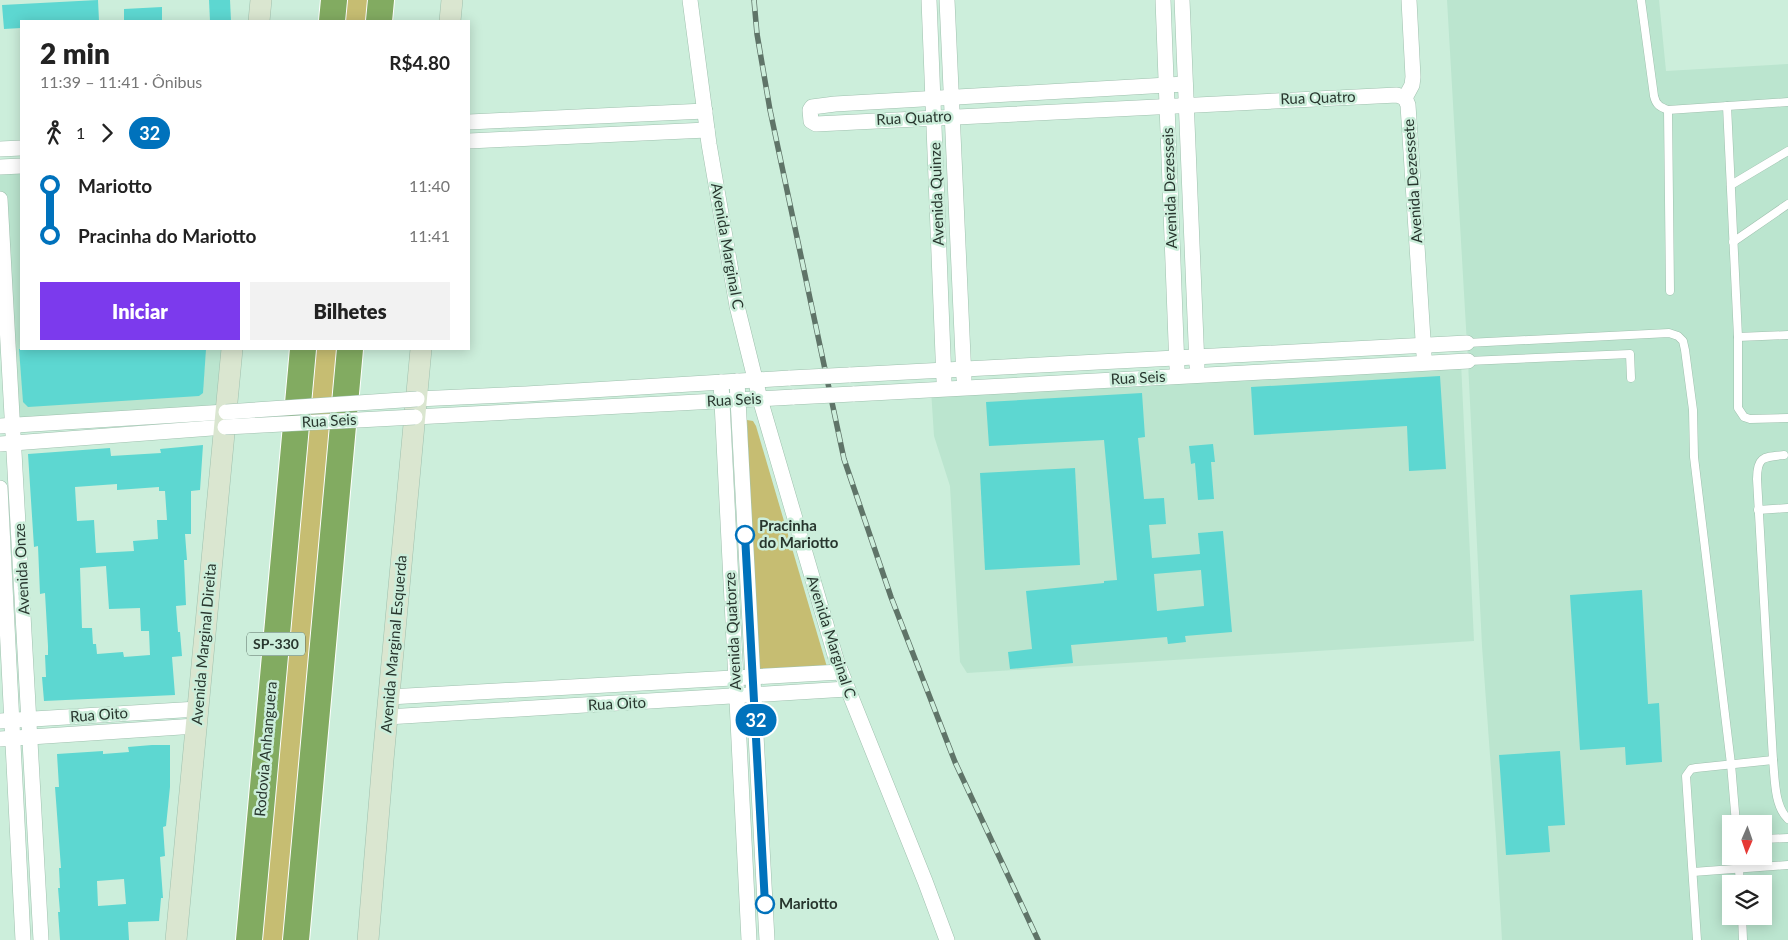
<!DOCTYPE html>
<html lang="pt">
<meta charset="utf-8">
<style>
:root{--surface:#fff;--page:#f2f2f2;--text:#222;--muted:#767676;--accent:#7c3aed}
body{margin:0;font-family:Lato,sans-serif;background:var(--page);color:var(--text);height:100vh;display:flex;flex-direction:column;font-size:19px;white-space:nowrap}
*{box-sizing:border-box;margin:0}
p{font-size:16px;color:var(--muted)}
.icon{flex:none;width:28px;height:28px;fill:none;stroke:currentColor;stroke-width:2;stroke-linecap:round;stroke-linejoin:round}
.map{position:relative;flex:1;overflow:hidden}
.panel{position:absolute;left:20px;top:20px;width:450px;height:330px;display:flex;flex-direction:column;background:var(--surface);border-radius:0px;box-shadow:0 2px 12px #0003}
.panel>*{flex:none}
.badge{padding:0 10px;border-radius:16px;font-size:18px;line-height:32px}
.needle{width:32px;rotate:182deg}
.fabs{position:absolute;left:1722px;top:815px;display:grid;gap:10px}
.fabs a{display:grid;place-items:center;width:50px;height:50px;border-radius:0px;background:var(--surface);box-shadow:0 2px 12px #0003;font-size:25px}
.map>.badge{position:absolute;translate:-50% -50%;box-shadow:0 0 0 2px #fff}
.legs{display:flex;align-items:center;gap:8px;height:55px;padding:0 20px;font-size:16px}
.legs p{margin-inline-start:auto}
.head{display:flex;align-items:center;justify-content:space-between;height:85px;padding:0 20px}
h1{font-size:28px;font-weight:800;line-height:38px}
.action{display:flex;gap:10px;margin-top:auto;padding:10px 20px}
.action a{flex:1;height:58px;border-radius:0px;background:var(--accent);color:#fff;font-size:20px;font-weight:800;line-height:58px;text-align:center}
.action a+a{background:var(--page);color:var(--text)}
ul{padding:0 20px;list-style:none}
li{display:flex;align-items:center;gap:18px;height:50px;font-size:19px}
li i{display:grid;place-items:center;width:8px;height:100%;margin:0 6px;background:currentColor}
li i::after{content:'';width:12px;height:12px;margin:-6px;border:4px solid;border-radius:50%;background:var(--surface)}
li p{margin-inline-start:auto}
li:first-child i{background:linear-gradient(#0000 50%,currentColor 0)}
li:last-child i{background:linear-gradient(currentColor 50%,#0000 0)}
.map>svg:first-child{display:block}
.built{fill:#bbe5cf;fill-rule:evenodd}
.green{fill:#c6bd72}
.building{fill:#5dd7d1;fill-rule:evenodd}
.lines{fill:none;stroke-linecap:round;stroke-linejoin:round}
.lane-casing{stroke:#9fc0ae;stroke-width:9}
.street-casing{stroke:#9fc0ae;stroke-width:16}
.secondary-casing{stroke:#9fc0ae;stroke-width:22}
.highway-casing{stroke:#fff;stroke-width:28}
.lane{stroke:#fff;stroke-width:8}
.street{stroke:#fff;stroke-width:15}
.secondary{stroke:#dae6d0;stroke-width:21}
.highway{stroke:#82ab61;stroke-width:26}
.rail-casing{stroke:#5f7468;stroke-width:5.5}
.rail{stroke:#cceedb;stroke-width:4;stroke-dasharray:11;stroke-linecap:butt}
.street-bridge-casing{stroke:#9fc0ae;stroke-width:16;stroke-linecap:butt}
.street-bridge{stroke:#fff;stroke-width:15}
.line-1-casing{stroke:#fff;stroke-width:11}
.line-1{stroke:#0072bc;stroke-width:8}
.stop-1-dot{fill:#fff;stroke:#0072bc;stroke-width:2.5}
.labels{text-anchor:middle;stroke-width:5;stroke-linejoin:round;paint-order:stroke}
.shield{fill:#cceedb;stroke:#596d62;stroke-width:1}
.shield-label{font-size:14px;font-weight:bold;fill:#28362e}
.street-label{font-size:15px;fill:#28362e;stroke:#cceedb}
.stop-label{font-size:15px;font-weight:bold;fill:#28362e;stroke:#cceedb;text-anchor:start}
</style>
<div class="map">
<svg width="1788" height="940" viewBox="0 0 1788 940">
<rect width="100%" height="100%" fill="#cceedb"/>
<!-- built -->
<g class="built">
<path d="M1447 0H1659L1666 71 1788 64V940H1502L1496 837 1482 646 1468 362ZM1731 824H1764V856H1731ZM1731 884H1764V916H1731Z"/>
<path d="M21 166V349H232L226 411 13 424 0 195V167Z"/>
<path d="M1461 362 1474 641 967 673 960 662 950 486 934 436 931 390Z"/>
</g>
<!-- green -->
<g class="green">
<path d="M343 0H372L370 21H342Z"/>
<path d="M313 349H341L287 940H259Z"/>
<path d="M747 420 753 421 756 426 827 667 757 671Z"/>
</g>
<!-- building -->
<g class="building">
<path d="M98 0 99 21H21V28L4 29 2 5Z"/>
<path d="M209 0H230L231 21H210Z"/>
<path d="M162 7V20L124 21V9Z"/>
<path d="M19 349H206L203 393 199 396 28 407 23 402Z"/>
<path d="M1440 376 1446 469 1409 471 1407 426 1254 435 1251 387Z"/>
<path d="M1142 393 1145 437 1138 438 1144 499 1164 498 1166 524 1149 525 1152 558 1200 554 1198 533 1223 531 1232 632 1185 636 1186 642 1168 644 1167 637 1071 645 1073 663 1010 669 1008 652 1032 649 1026 591 1104 583V581L1117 580 1104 440 989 446 986 402ZM1201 570 1204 606 1157 611 1154 574Z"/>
<path d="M1213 444 1215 462H1211L1214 499 1198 500 1195 463 1191 464 1189 446Z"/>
<path d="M203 445 200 490 191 491V534H185L187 560H184L186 605 176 606 178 632H180L182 656 172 657 175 695 44 701 42 677H46L45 655H48V646L45 593 40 594 38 546 34 547 28 454 110 448 111 456 161 453 160 449ZM117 484V490L159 487V491H165L167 520H157L158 539 133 541 134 551 96 553 94 520 77 521 75 487ZM106 566 109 609 140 608 141 631H149L150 655 124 657 123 652 97 654 96 644H93L92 628H82L80 568Z"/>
<path d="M1075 468 1080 565 985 570 980 473Z"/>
<path d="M1642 590 1648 704 1659 703 1662 762 1626 765 1625 747 1580 750 1570 595Z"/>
<path d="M152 745H170V787L166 826 163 827 165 856 160 857 163 898H161L159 921 128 922 129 940H60L58 912H60L58 888H60L59 868H61L55 787H59L57 754 103 751V754L129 752 128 747ZM124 879 126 904 98 906 97 881Z"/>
<path d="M1560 751 1565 825 1548 826 1550 852 1506 855 1499 755Z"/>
</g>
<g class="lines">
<!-- lane casing -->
<g class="lane-casing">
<g id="lane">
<path d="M1641 0 1654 96C1656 105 1660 107 1668 110L1788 102"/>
<path d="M1727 106 1738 337V408L1744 417 1750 419 1788 418"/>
<path d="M1668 110 1670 291"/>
<path d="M1731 185 1788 151"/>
<path d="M1733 242 1788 204"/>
<path d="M1738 337 1788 335"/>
<path d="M1467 343 1669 333 1678 336 1683 341 1685 350 1693 410 1694 457 1731 764 1736 824"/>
<path d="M1468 361 1630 354 1631 378"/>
<path d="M1784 455C1764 457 1757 456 1757 479L1773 760C1775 778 1774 806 1788 819"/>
<path d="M1758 510 1788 508"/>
<path d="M1764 839 1788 838"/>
<path d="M1738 856 1740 884"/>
<path d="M1693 872 1788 865"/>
<path d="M1742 916 1743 940"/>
<path d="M1697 940 1686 776 1691 769 1696 768 1773 760"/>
</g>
</g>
<!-- street casing -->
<g class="street-casing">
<g id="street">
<path d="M690 0 709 144 737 306 760 399 837 662 925 881 947 940"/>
<path d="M929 0 944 381"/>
<path d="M947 0 964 379"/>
<path d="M1163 0 1177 368"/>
<path d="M1182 0 1197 366"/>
<path d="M1185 84 835 104 812 107 810 110 811 121 816 124 1397 95 1405 98"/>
<path d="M1405 98 1408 105 1424 355"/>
<path d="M1405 98 1412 85 1413 77 1409 0"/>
<path d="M469 122 705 111"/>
<path d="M469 141 707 130"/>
<path d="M0 149 21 148"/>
<path d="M0 167 21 166"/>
<path d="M0 199 41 940"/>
<path d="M849 375 1467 343"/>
<path d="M737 381 767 940"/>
<path d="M721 382 749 940"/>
<path d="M853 394 1468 361"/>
<path d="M417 399 526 394 790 378"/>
<path d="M415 417 794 397"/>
<path d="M0 426 226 412"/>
<path d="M0 444 225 427"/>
<path d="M0 488 23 940"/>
<path d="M389 697 841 672"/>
<path d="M387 717 847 689"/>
<path d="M0 721 198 709"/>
<path d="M0 739 196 726"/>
</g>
</g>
<!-- secondary casing -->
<g class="secondary-casing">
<g id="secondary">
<path d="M259 21 261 0"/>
<path d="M450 21 452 0"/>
<path d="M176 940 232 349"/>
<path d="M368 940 383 760 421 349"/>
</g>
</g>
<!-- highway casing -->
<g class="highway-casing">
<g id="highway">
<path d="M332 21 334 0"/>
<path d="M379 21 381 0"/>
<path d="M249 940 303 349"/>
<path d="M296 940 350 349"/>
</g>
</g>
<!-- lane -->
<use href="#lane" class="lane"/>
<!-- street -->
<use href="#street" class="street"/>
<!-- secondary -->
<use href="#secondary" class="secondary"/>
<!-- highway -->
<use href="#highway" class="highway"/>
<!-- rail casing -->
<g class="rail-casing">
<path id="rail" d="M754 0 757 34 770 110 844 459 891 597 955 762 1038 940"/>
</g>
<!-- rail -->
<use href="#rail" class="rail"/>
<!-- street-bridge casing -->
<g class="street-bridge-casing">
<g id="street-bridge">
<path d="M790 378 849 375"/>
<path d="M794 397 853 394"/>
<path d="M226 412 417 399"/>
<path d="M225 427 415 417"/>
</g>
</g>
<!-- street-bridge -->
<use href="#street-bridge" class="street-bridge"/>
</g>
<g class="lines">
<!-- line-1 casing -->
<g class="line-1-casing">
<path id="line-1" d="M745 535 765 904"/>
</g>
<!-- line-1 -->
<use href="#line-1" class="line-1"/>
</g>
<!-- markers -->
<g class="stop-1-dot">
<circle cx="745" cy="535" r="9"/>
<circle cx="765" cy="904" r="9"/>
</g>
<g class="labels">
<!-- shield labels -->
<rect class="shield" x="247" y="632.5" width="58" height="23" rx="4"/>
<g class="shield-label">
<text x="276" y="649">SP-330</text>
</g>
<!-- street labels -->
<g class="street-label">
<text transform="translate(1318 98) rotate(-2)" y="5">Rua Quatro</text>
<text transform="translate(914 118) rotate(-3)" y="5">Rua Quatro</text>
<text transform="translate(1413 181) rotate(-94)" y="5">Avenida Dezessete</text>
<text transform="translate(1170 188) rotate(-92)" y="5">Avenida Dezesseis</text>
<text transform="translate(937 194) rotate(-92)" y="5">Avenida Quinze</text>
<text transform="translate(727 246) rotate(80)" y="5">Avenida Marginal C</text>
<text transform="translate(1138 378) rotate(-3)" y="5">Rua Seis</text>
<text transform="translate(734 400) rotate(-3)" y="5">Rua Seis</text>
<text transform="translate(329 421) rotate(-3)" y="5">Rua Seis</text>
<text transform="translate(22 569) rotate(-93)" y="5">Avenida Onze</text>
<text transform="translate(733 631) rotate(-93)" y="5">Avenida Quatorze</text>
<text transform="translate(831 637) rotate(72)" y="5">Avenida Marginal C</text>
<text transform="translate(204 644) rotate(-85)" y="5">Avenida Marginal Direita</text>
<text transform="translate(394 644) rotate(-85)" y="5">Avenida Marginal Esquerda</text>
<text transform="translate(617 704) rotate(-3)" y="5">Rua Oito</text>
<text transform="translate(99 715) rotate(-4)" y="5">Rua Oito</text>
<text transform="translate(266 749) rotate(-85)" y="5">Rodovia Anhanguera</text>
</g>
<!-- stop labels -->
<g class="stop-label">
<text x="759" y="531">Pracinha<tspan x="759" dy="17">do Mariotto</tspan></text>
<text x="779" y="909">Mariotto</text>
</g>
</g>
</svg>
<div class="fabs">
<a><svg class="needle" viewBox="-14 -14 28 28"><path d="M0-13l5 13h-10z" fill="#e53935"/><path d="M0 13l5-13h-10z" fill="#767676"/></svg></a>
<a><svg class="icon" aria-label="layers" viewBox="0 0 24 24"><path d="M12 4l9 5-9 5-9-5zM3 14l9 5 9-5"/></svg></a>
</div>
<b class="badge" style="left:756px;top:720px;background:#0072bc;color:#fff">32</b>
<section class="panel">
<div class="head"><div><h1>2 min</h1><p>11:39 – 11:41 · Ônibus</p></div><b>R$4.80</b></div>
<div class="legs"><svg class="icon" aria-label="walk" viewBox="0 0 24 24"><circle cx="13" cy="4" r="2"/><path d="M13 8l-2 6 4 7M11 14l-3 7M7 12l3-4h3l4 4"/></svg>1<svg class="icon" aria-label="forward" viewBox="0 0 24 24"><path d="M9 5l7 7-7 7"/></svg><b class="badge" style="background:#0072bc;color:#fff">32</b></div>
<ul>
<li><i style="color:#0072bc"></i><b>Mariotto</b><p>11:40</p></li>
<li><i style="color:#0072bc"></i><b>Pracinha do Mariotto</b><p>11:41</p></li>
</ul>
<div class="action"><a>Iniciar</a><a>Bilhetes</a></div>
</section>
</div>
